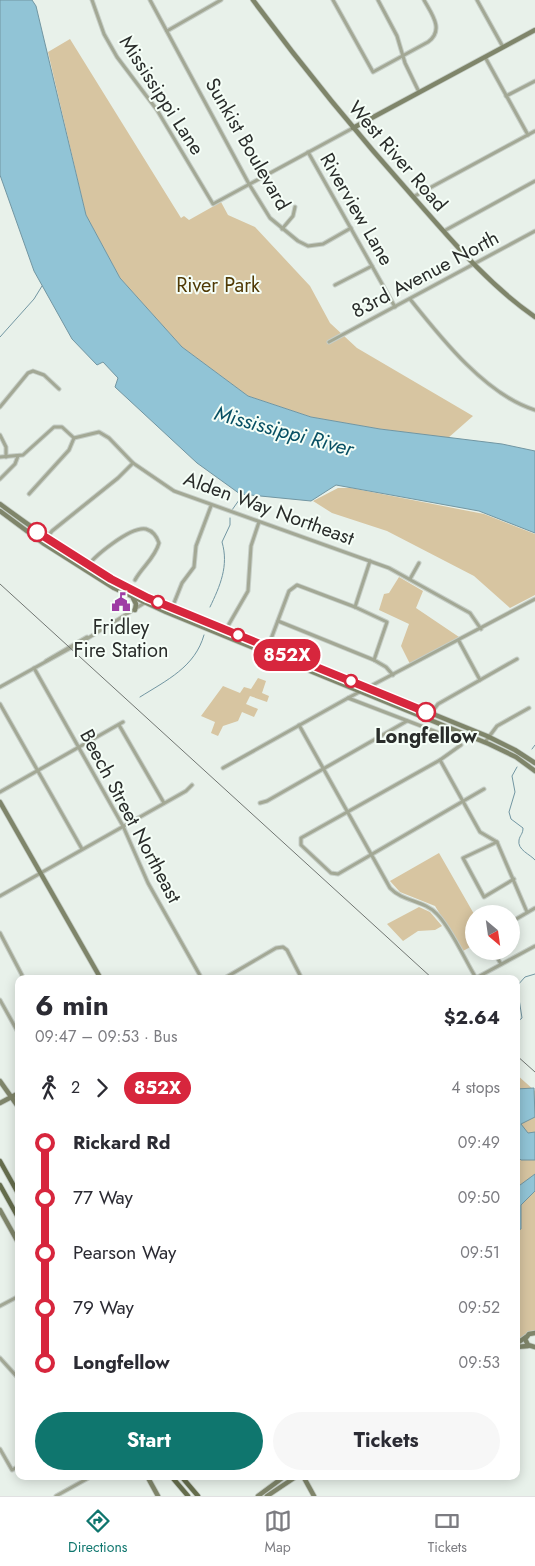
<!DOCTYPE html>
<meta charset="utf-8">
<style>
:root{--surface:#fff;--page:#f7f7f7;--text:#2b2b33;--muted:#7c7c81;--line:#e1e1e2;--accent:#0f766e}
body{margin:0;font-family:Jost,sans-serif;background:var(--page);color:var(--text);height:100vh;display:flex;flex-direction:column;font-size:19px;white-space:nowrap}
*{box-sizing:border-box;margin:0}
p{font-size:16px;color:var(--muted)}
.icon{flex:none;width:28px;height:28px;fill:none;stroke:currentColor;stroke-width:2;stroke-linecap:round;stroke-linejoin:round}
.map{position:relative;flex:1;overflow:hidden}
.panel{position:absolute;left:15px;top:975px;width:505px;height:505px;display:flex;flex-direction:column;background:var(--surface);border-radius:10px;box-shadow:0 2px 12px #0003}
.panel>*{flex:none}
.badge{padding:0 10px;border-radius:16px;font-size:18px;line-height:32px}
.needle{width:32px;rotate:151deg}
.controls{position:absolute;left:465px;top:905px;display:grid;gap:10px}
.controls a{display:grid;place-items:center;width:55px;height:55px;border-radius:50%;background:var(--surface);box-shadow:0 2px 12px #0003;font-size:25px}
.map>.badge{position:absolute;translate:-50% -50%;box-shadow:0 0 0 2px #fff}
.legs{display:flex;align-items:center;gap:8px;height:55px;padding:0 20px;font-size:16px}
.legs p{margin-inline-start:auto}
.headline{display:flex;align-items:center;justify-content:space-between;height:85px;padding:0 20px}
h1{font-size:28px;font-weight:700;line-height:38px}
.action{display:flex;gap:10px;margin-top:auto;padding:10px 20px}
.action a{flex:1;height:58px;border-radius:30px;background:var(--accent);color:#fff;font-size:20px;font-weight:700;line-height:58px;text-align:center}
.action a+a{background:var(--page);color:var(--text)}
ul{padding:0 20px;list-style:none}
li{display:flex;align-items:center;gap:18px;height:55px;font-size:19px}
li i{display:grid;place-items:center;width:8px;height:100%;margin:0 6px;background:currentColor}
li i::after{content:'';width:12px;height:12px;margin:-6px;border:4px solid;border-radius:50%;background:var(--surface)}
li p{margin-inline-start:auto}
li:first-child i{background:linear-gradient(#0000 50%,currentColor 0)}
li:last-child i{background:linear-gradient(currentColor 50%,#0000 0)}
.tab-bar{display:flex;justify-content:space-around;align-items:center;height:70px;border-top:1px solid var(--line);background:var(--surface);font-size:14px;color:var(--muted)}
.tab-bar a{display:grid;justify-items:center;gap:2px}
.tab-bar .on{color:var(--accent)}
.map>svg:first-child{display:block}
.green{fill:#d7c5a1}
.water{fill:#91c4d6;stroke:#7296a2}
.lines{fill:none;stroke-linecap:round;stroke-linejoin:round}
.stream{stroke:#7296a2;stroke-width:1}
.street-casing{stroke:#c6cec7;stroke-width:5}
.secondary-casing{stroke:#c6cec7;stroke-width:6}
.primary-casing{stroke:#c6cec7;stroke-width:6}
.street{stroke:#a3a895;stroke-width:3}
.secondary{stroke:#7f856a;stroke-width:4.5}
.primary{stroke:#656d4c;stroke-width:4.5}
.rail{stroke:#717672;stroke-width:1}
.line-1-casing{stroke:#fff;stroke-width:11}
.line-1{stroke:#d7263d;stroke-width:8}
.stop-1-dot{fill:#fff;stroke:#d7263d;stroke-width:2.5}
.labels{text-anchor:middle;stroke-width:4;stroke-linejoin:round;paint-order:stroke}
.street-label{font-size:20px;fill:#292c2a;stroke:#f5fef7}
.park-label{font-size:20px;fill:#503a05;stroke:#f5fef7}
.poi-label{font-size:20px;fill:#292c2a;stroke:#f5fef7}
.stop-label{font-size:20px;font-weight:bold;fill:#292c2a;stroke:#f5fef7}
.water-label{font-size:21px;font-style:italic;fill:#085064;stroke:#f5fef7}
</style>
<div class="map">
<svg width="535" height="1496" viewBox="0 0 535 1496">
<rect width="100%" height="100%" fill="#e8f1ea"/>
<!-- green -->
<g class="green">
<path d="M70 39 181 218 184 216 189 220 221 202 228 215 255 227 310 286 330 323 357 348 473 416 448 438 380 429 311 417 248 396 182 347 120 278 86 215 48 52Z"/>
<path d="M338 488H351L484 514 535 534V595L510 608 474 576 387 531 332 513 313 501Z"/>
<path d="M399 577 423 591 416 608 459 637 410 664 401 646 409 624 379 610 384 594 389 593Z"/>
<path d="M258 678 266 681 262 693 269 696 267 702 250 696 246 704 258 709 254 717 242 712 238 721 223 726 218 736 211 733 215 722 201 716 223 686 240 693 244 687 251 689Z"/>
<path d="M439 853 474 914V945L463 951 435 906 400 892 390 881Z"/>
<path d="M419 907 430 912 442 926 435 930 418 931 403 941 387 924Z"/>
<path d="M516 1074 535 1091V1331L516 1342Z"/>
</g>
<!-- water -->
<g class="water">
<path d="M0 0H32L36 6 86 215 120 278 182 347 248 396 311 417 380 429 502 444 535 451V533L479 511 336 485 311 501 240 494 197 463 115 387 118 378 103 362 97 365 72 339 34 271 0 175Z"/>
<path d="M534 1088 535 1117 521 1124 528 1133 535 1132V1160H521L516 1155V1089Z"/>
<path d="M535 1174V1191L521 1205V1229L516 1231V1188Z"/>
</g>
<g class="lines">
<!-- stream -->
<g class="stream">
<path d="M0 337 34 299 42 286"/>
<path d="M232 510 244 493"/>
<path d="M210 607C220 586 229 566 222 542L230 525V518"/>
<path d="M140 697C167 680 195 667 204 635"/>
<path d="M532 749 535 745"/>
<path d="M517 767 512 776 515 792 509 812 511 819 523 828C523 834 520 835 519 840 517 850 530 854 535 860"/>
<path d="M516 1023 522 1018 517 986 525 977 535 974"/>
</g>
<!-- street casing -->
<g class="street-casing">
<g id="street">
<path d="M92 0 104 34 117 57 157 110 213 204 353 128"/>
<path d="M150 0 249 184 270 218 298 241 308 246 323 244 351 228"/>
<path d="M333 0 373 72 428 42C445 30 431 13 424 0"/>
<path d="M378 0 397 36 405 63 419 92"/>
<path d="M477 0 503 47"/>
<path d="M167 31 221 0"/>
<path d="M485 57 528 135"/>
<path d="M506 96 535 81"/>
<path d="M308 152 395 307"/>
<path d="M413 197 535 131"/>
<path d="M282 229 293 216 295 207"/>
<path d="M444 231 535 181"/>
<path d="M335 285 372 266"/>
<path d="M410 299C441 338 486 395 535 410"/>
<path d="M329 342 535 231"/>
<path d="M0 407 28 373 33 371 44 375 59 389"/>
<path d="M0 435 6 447V457"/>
<path d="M0 457 23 455 54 427H62L74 438 99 432 109 438 133 463 174 491 389 568 470 613 481 629"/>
<path d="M0 479 15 464 18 456"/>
<path d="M29 494 69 450 74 438"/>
<path d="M43 543 52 531 118 478 133 463"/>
<path d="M85 570C92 557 131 526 146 529 153 531 157 537 159 543 155 558 142 567 135 580"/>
<path d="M410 579 419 563"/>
<path d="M355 607 370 561"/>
<path d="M172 608 182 583 194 567 196 546 211 506"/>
<path d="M278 621 374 660 386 667 393 675"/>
<path d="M225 631 248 591 251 546 259 522"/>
<path d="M459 641 480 680"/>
<path d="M268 647 289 591 297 585 355 607 387 622 374 660"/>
<path d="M46 661 87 637"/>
<path d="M34 668 123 826 148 883 202 979"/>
<path d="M0 687 85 640 146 602"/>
<path d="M348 698 455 739 461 745 440 760 301 838V845L331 873 338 874 484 789"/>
<path d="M0 704 82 849"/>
<path d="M431 713 438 704 517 659"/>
<path d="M119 725 164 803"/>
<path d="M299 725 390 888C403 902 424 900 437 914 451 928 465 960 476 978L535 946"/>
<path d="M485 742 497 726 529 708"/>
<path d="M440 760 480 832 497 842 527 912"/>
<path d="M223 768 348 698 535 599"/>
<path d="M0 792 123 722"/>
<path d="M260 803 267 801 407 721"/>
<path d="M497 842 463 858 484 897 514 879"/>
<path d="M0 896 186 791 192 785"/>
<path d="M511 922 535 908"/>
<path d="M0 933 24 979"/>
<path d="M493 951 501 964"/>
<path d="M223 979 276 948 283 947 287 950 302 979"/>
<path d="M0 1000 19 1034"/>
<path d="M0 1306 19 1296"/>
<path d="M0 1358 19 1379"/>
<path d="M19 1396V1400"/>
<path d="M0 1449 12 1470 19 1466"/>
<path d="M56 1496 92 1476"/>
</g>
</g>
<!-- secondary casing -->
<g class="secondary-casing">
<g id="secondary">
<path d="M253 0C304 69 359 136 416 200 453 242 489 285 535 317"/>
<path d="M353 128 535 30"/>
<path d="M0 504C47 539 96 571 148 598L487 736 515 750 535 763"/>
<path d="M0 511 43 543 114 588 166 612 489 744 516 757 535 771"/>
<path d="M133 598 136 604 135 610"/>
<path d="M0 802 101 979"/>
<path d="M0 1081 19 1108"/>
<path d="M0 1103 19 1093"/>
<path d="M0 1210 19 1244"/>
<path d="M535 1333 529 1334 525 1339 528 1345 535 1347"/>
<path d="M516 1344 526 1337"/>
<path d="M516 1347 528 1346"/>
<path d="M147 1476 158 1496"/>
<path d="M303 1476 314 1496"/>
<path d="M258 1496 285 1476"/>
<path d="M267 1496 297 1476"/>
</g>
</g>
<!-- primary casing -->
<g class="primary-casing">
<g id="primary">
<path d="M0 1161 19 1195"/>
<path d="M0 1185 19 1219"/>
<path d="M171 1476 188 1496"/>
<path d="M181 1476 198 1496"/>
</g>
</g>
<!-- street -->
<use href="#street" class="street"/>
<!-- secondary -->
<use href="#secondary" class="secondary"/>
<!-- primary -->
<use href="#primary" class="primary"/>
<!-- rail -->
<g class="rail">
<path d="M0 584 433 979"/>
<path d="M516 1055 535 1072"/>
</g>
</g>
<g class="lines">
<!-- line-1 casing -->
<g class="line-1-casing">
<path id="line-1" d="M37 532 111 579 148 598 426 712"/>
</g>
<!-- line-1 -->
<use href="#line-1" class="line-1"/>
</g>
<!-- icons -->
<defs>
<g id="civic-bare" transform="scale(1.5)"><path d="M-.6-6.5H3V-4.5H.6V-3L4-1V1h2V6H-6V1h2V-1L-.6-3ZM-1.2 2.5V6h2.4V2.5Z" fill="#9e3da4" stroke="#f5fef7" stroke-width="2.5" paint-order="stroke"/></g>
</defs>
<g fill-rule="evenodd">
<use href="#civic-bare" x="121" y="602"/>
</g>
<!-- markers -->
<g class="stop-1-dot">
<circle cx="37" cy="532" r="9"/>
<circle cx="158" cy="602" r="6"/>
<circle cx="238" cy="635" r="6"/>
<circle cx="351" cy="681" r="6"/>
<circle cx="426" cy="712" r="9"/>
</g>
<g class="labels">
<!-- street labels -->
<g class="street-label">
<text transform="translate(162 95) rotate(57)" y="7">Mississippi Lane</text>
<text transform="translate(248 144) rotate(60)" y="7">Sunkist Boulevard</text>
<text transform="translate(398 156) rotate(49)" y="7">West River Road</text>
<text transform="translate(357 209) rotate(60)" y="7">Riverview Lane</text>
<text transform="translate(425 274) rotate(-28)" y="7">83rd Avenue North</text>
<text transform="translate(269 508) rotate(20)" y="7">Alden Way Northeast</text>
<text transform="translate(131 816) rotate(62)" y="7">Beech Street Northeast</text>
</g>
<!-- park labels -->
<g class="park-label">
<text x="218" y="292">River Park</text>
</g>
<!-- poi labels -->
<g class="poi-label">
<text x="121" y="634">Fridley<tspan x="121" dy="23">Fire Station</tspan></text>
</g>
<!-- stop labels -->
<g class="stop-label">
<text x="426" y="743">Longfellow</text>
</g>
<!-- water labels -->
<g class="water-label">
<text transform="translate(284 431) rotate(15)" y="7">Mississippi River</text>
</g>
</g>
</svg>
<div class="controls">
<a><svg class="needle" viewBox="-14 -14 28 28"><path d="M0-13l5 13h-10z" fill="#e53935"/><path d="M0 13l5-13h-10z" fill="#7c7c81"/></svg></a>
</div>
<b class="badge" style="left:287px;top:655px;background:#d7263d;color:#fff">852X</b>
<section class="panel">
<div class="headline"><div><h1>6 min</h1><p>09:47 – 09:53 · Bus</p></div><b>$2.64</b></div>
<div class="legs"><svg class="icon" aria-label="walk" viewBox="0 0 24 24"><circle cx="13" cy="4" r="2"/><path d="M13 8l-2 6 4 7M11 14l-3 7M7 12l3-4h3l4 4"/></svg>2<svg class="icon" aria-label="forward" viewBox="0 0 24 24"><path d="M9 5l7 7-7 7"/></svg><b class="badge" style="background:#d7263d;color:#fff">852X</b><p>4 stops</p></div>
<ul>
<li><i style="color:#d7263d"></i><b>Rickard Rd</b><p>09:49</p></li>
<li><i style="color:#d7263d"></i><span>77 Way</span><p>09:50</p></li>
<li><i style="color:#d7263d"></i><span>Pearson Way</span><p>09:51</p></li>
<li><i style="color:#d7263d"></i><span>79 Way</span><p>09:52</p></li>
<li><i style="color:#d7263d"></i><b>Longfellow</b><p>09:53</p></li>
</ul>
<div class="action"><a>Start</a><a>Tickets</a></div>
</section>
</div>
<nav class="tab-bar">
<a class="on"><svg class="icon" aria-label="directions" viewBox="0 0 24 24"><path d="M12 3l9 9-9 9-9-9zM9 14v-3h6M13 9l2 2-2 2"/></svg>Directions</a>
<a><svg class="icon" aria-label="map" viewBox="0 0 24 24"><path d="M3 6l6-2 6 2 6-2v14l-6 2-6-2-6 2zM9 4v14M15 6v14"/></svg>Map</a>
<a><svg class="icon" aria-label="tickets" viewBox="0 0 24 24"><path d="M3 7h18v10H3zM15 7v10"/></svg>Tickets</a>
</nav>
